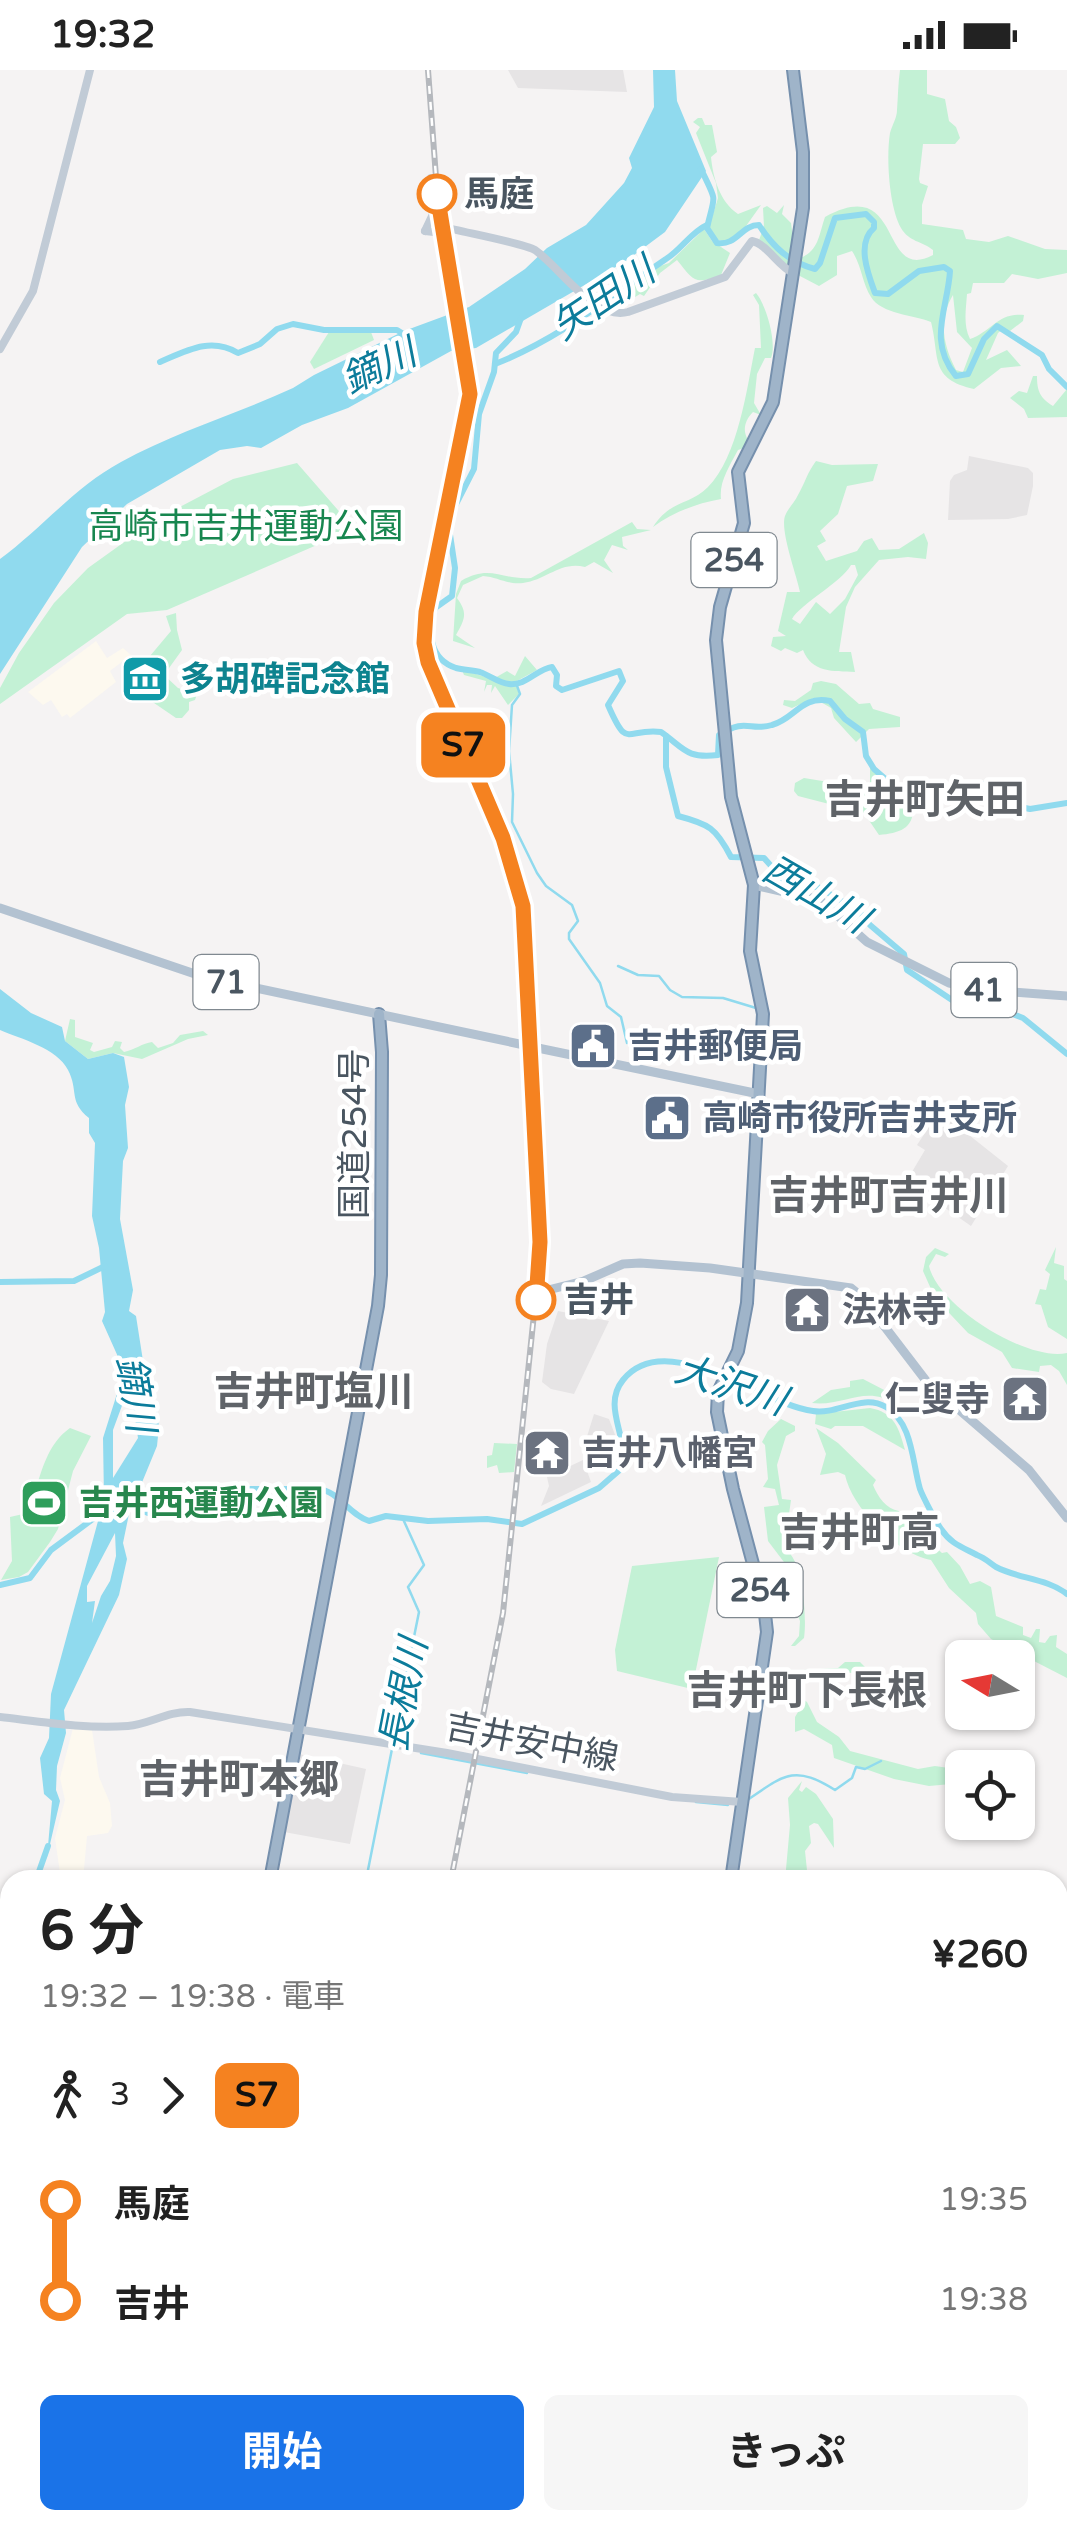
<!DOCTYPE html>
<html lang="ja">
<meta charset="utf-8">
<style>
:root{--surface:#fff;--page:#f6f6f6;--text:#222;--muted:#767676;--accent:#1a73e8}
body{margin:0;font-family:"Varela Round","Noto Sans JP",sans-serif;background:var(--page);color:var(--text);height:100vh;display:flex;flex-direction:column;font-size:38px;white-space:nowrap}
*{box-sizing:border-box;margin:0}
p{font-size:32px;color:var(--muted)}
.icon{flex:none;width:55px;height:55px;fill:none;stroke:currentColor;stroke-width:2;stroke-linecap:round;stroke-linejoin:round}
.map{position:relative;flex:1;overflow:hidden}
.sheet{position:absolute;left:0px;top:1800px;width:1068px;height:660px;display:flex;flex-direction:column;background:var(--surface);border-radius:30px 30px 0 0;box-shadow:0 2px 8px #0004}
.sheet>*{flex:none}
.badge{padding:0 20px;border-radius:15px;font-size:35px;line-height:65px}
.needle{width:65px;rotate:280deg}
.tools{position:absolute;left:945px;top:1570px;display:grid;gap:20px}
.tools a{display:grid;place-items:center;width:90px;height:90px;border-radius:15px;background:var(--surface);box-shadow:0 2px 8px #0004;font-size:50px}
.map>.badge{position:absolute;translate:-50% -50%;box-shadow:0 0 0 5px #fff}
.legs{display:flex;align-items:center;gap:15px;height:110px;padding:0 40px;font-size:32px}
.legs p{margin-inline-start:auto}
.overview{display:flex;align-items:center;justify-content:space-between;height:170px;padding:0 40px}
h1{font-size:55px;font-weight:700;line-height:75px}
.action{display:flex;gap:20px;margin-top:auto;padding:20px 40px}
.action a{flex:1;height:115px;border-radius:15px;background:var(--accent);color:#fff;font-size:40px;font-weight:700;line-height:115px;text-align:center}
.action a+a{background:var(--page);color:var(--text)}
ul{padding:0 40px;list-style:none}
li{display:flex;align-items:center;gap:35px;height:100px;font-size:38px}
li i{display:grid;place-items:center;width:15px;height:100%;margin:0 12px;background:currentColor}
li i::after{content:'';width:25px;height:25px;margin:-12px;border:8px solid;border-radius:50%;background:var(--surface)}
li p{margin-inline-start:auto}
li:first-child i{background:linear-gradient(#0000 50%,currentColor 0)}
li:last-child i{background:linear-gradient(currentColor 50%,#0000 0)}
.status{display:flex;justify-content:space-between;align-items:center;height:70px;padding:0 50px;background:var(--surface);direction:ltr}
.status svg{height:28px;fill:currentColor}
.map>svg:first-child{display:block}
.commercial{fill:#fdf9ef}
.education{fill:#e6e4e5}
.green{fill:#c3f1d5;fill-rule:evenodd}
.water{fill:#90daee;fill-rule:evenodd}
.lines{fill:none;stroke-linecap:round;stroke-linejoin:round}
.stream{stroke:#90daee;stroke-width:2.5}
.river{stroke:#90daee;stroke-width:6}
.trunk-casing{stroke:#7690ad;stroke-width:14}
.secondary{stroke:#c1cbd6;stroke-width:8}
.primary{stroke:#b3c2d1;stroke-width:9}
.trunk{stroke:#9fb4c9;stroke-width:10}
.rail-casing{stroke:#b5b8bd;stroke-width:6}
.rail{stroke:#fff;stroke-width:2.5;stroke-dasharray:8;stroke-linecap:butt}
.primary-bridge{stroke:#b3c2d1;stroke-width:9}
.line-1-casing{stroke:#fff;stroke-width:22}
.line-1{stroke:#f58220;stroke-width:15}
.stop-1-dot{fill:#fff;stroke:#f58220;stroke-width:5}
.labels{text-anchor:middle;stroke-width:9;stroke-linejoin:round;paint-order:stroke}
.shield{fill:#fff;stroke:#808990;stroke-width:2.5}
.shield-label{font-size:32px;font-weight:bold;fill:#4a5661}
.stop-label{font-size:35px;font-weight:bold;fill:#4a5661;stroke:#fff;text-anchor:start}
.park-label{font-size:35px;fill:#17864f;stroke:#fff}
.culture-label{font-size:35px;font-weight:bold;fill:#0d838f;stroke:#fff;text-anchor:start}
.service-label{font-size:35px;font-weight:bold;fill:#4e5e75;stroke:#fff;text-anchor:start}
.street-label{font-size:35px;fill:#4a5661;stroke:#fff}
.worship-label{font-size:35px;font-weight:bold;fill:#5b616d;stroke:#fff;text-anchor:start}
.leisure-label{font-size:35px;font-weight:bold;fill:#27864d;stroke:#fff;text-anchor:start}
.water-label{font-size:38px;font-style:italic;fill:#0c7c9b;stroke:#fff}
.quarter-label{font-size:40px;font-weight:bold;fill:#5f6368;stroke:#fff}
</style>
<div class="status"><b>19:32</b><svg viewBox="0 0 49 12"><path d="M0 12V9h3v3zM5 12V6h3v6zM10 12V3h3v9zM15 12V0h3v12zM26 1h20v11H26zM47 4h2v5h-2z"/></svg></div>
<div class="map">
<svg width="1067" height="2460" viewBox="0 0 1067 2460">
<rect width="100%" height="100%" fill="#f5f3f3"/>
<!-- commercial -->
<g class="commercial">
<path d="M96 571 107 588 123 578 131 585 110 601 116 612 70 648 67 644 62 647 51 630 43 635 28 622Z"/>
<path d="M73 1658 92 1660 99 1707 110 1733 112 1756 108 1763 87 1766 83 1810H61L55 1768 65 1730 60 1708Z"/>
</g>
<!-- education -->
<g class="education">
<path d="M508 0H623L627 22 518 18Z"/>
<path d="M969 386 1028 398 1033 403V416L1027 445 1008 449 948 450 950 411 954 405 967 400Z"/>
<path d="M945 1046 1008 1096 971 1156 938 1133 928 1132 903 1117 925 1080 917 1075 929 1057 935 1060Z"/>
<path d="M558 1241 609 1251 574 1324 551 1319 542 1312 547 1274Z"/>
<path d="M594 1344 609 1349 617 1370 612 1377 584 1376Z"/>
<path d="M583 1390 591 1412 541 1436 549 1416 547 1407Z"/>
<path d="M299 1684 366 1699 350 1774 284 1762Z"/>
</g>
<!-- green -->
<g class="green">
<path d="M900 0H927V24L945 29 949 51 956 57 960 68 955 74H923L919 109 920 113 928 116 922 135V154L963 160 966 169 989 172 1008 166 1045 179 1067 180V203L1038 209 1012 204 1004 213H973L971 223 967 224C966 239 963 255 970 269 991 262 998 242 1024 245L1023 251 1010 261 1003 259 998 263 986 290 1007 280 1021 296 1001 298 974 319C929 309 940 287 931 252 914 245 881 244 871 227 862 213 862 196 852 181L837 186V205L819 216 798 205 800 188C819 181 819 164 825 147 905 103 878 214 933 185V180C922 171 909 172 901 158 889 137 886 87 890 63 892 55 897 48 897 40 898 27 898 14 900 0ZM953 225 957 262 972 278 963 302 956 300C943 275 938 250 953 225Z"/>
<path d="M698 48H702L705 55H712L717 82 711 87C713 108 720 132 738 144L761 135 746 156 728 172 714 169 709 157 718 128 716 113 696 63 700 57 693 52Z"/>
<path d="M784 135 782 144 791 153 795 182 790 200 759 170 764 157 763 138 767 136 777 143Z"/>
<path d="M704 159 712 171 730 183 721 205C694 215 694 211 677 190L660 203 644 226 640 224 622 235 620 223 651 199 669 193Z"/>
<path d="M756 223C767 236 777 274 771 288H765L757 304 754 333 761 345 753 342C745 350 742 360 748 370L744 378 738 380C729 397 719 412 721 429 698 433 673 442 653 457 671 429 689 436 708 417 738 387 747 318 755 278H761L759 235 753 225Z"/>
<path d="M329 262H371L374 270 314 299 310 292Z"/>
<path d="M1033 306H1037C1037 321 1040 328 1053 336L1067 319V347L1028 348 1024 339 1010 328 1019 321 1027 323Z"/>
<path d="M816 391 832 395 878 394 873 411 847 416 838 444 820 461 826 471 817 476 826 491 857 481 864 471 872 468 879 480 899 479 924 463 928 473 926 489 908 487 879 490 855 517 846 537 839 582H851L855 602C833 601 812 603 803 580L797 583 785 578 781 581 771 576 773 567 786 566 778 561 787 522H800C796 503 780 461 785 446 788 438 795 432 798 425 805 413 807 403 816 391ZM851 495H855L858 505 845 529 830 544 816 532 800 554 792 549C800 534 842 512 851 495Z"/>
<path d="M297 393 344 447 340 465 167 540 127 544 0 634V618L19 583 54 533 88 498 155 450 233 409Z"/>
<path d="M632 452 637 459 651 460 622 467 623 476 628 480 612 475 604 490 613 503 594 492 585 497C560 491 547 510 523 513 507 515 498 507 483 506L463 515 457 528C468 543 465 549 456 565L475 578 453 571 456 524 461 511C490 494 501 510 531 508Z"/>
<path d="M176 543 177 560 182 580 164 605 178 618 197 624 195 630 189 632V640L182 648H176L138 622 129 611 171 561 166 546Z"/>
<path d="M525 586 537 600 515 612 519 624 508 635 495 616 491 623 492 615H487L484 622 486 611 464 605 462 600 493 609 507 601 515 606Z"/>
<path d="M821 611 836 614 859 634 870 633 873 639 900 647V657L869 659 856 672 834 648 831 638 814 628 792 638 783 635 784 630 795 631 811 620 813 613Z"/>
<path d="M870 695C880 701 877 707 886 715 894 723 904 728 913 737 914 759 899 763 879 765L864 743 798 726 794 721 795 713 804 708 865 718 870 712Z"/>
<path d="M70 949 75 950V967L93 973 90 980 94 982 112 977 115 971 122 972 120 978 124 982C134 980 143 973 152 972L158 978 173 973 180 965 203 961 208 965 188 969 142 989 113 983 88 989 65 971Z"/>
<path d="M1056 1177 1054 1193 1064 1196V1209L1067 1211V1269L1048 1257 1041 1235 1035 1234 1040 1219 1046 1220 1050 1204 1045 1200Z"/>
<path d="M935 1178 949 1184 945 1187 936 1184 929 1196C938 1236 1027 1292 1067 1283V1315L1059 1301 1051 1295 1040 1296 1039 1302 1012 1298 1002 1282 968 1263 935 1228 923 1201 926 1187Z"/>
<path d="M863 1309 890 1323 895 1334C866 1314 843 1337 812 1333L831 1320 850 1317V1311Z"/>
<path d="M870 1338C894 1342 899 1358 905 1380L863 1356H835L831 1359 815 1354 816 1344Z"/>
<path d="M781 1349 795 1356V1361L786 1366 777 1395 782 1429 791 1430 789 1444 804 1442 794 1459 796 1471 791 1485C803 1501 807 1548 804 1568L795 1576H791L799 1566 800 1551 790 1527V1500L768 1471 764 1437 779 1435 775 1419 763 1417 768 1409 765 1375 762 1372 768 1361Z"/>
<path d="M70 1358 91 1366 73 1401 58 1459 50 1472 28 1502 19 1507 1 1510 12 1491 10 1447 23 1444 25 1428H33C41 1403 47 1374 70 1358Z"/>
<path d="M816 1358 838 1373 876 1410 873 1415C878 1427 886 1439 899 1441L901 1451 920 1462 903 1458 902 1461 910 1471 932 1474 942 1483 947 1482 960 1496 970 1514 980 1511 991 1517 996 1546 1023 1557V1565L1031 1568 1036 1559H1040L1039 1572 1045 1573 1050 1566 1057 1565 1056 1577 1067 1584V1608L991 1569 978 1554 976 1543 949 1518 931 1490C897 1484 852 1438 845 1405L838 1402 820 1405 826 1384Z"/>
<path d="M494 1373 517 1374 514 1402 499 1403 497 1395 487 1398V1386L492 1385Z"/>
<path d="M719 1487 692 1619 617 1601 615 1580 632 1496Z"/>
<path d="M845 1592H860L867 1599 865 1604 840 1602 831 1610 809 1609 798 1613 795 1624 807 1632 817 1652 839 1667 850 1681 918 1699 935 1696 962 1700V1713L929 1716 894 1709 834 1688 832 1675 804 1659 795 1662V1647L798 1642 786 1621V1601L838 1598Z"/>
<path d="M802 1711 799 1720 802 1722 806 1717 816 1724 833 1749 834 1778 818 1754 814 1753 809 1756 811 1773 805 1781 808 1810H785L790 1755 788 1728Z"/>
</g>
<!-- water -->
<g class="water">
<path d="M653 0H675L677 31 706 101 665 162 626 191 476 278 451 281 348 338 302 355 261 378 247 376 220 380 127 434 82 477 0 604V489C41 459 76 416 121 392 175 362 237 344 293 318L314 305 404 261 469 237 525 199 547 178 586 155 624 113 632 98 629 88 654 37Z"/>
<path d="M0 919 31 943 62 957 65 971 88 989 113 983 124 987 129 1017 125 1035 128 1078 123 1091 120 1149 133 1220 129 1241 136 1246 146 1310 153 1322 159 1356 157 1376 129 1444 123 1473 127 1489 119 1525 64 1640 66 1663 57 1696 56 1720 60 1731 47 1787 52 1731 44 1724 40 1688 49 1668 51 1624 104 1429 103 1368 121 1311 119 1289 102 1251 105 1242 99 1178 92 1146 95 1073 89 1063V1048C68 1031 79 1021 68 1000 57 978 21 969 0 960ZM127 1322H131L138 1368 113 1408V1360ZM115 1463 116 1486 110 1511 101 1526 92 1553 95 1531 87 1532V1516Z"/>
</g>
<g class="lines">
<!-- stream -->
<g class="stream">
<path d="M516 613 520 624 512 635 509 681 513 724 512 752 537 803 546 816 572 835 578 851 569 863V869L600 913 607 936 621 947 627 973"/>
<path d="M618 896 638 905 659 906 670 920 682 927 723 928 756 938"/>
<path d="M393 1671 419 1542 408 1517 424 1495 403 1449"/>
<path d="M421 1683 527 1703"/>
<path d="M749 1729C785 1704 795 1695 835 1720L852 1708 856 1697 865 1699 881 1691"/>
<path d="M696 1732 728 1735"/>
<path d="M366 1810 392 1679"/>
<path d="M1058 2225 1067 2228"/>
</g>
<!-- river -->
<g class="river">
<path d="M701 99C718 135 715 122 707 158L717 173C737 176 741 155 759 155 773 177 789 192 815 199L820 193 835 148 866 144 874 152V158C856 173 868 204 875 223L888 224 919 201 944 197 950 201C948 238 927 271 956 306L968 304 984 269 997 256 1042 285 1049 299 1067 317"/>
<path d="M521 248 516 262 496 283 494 302 479 344 474 399 451 444 449 458 455 498 452 526 435 538C427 561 429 589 456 598 464 600 472 600 480 602 489 605 499 613 509 614 526 616 537 599 552 597L557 605 556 616 562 620 619 601 623 611 608 635C628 681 625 658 661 662 684 678 686 689 718 685L719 665C747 647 749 662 772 655 795 649 801 625 830 631L845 649 863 662 866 686 874 699 913 733 918 735C941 724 966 724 989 712L998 715 1006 734 1030 739 1067 733"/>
<path d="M160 292C188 280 211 267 238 283L260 274 277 259 293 254 324 260H397L405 265"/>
<path d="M495 294C559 269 610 227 666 189 681 180 691 162 707 155"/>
<path d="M666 666V697L678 746C709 754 716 758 731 787L764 788 789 816 818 817 859 841 870 855 904 884 907 900 952 930 1002 940 1023 948 1067 984"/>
<path d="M0 1212 74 1211 105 1196"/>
<path d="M127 1434 148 1443 241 1419H318C339 1421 348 1444 369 1451L386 1446 428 1451 487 1449 522 1454 599 1418 622 1398C630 1368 601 1337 623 1310 666 1256 762 1335 813 1341 838 1345 862 1323 886 1337 913 1353 912 1392 920 1419 923 1427 936 1452 941 1459 951 1474 962 1477 977 1485 985 1488 990 1493 996 1497 1019 1509 1046 1508 1067 1524"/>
<path d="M0 1515 30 1508 51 1480 109 1437"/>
<path d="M36 1810 48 1776"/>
<path d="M0 1848 10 1839"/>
<path d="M129 2450 137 2460"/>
<path d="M378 2450 388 2460"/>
<path d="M1 2460 10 2445"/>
</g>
<!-- trunk casing -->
<g class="trunk-casing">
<g id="trunk">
<path d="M270 1810 378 1236 381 1205 382 982 379 944"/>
<path d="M731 1810 767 1562 764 1535 733 1419 717 1342 718 1322 738 1281 747 1233 763 944 750 881 754 815 731 727 716 570 720 537 744 453 738 402 773 332 803 138V82L793 0"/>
<path d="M145 2460 148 2450"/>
<path d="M558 2460 566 2450"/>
</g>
</g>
<!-- secondary -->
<g class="secondary">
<path d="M425 161 434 162 444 157C462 162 523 173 535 180 561 198 594 251 628 242L725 207 752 171C767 174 778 196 793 203"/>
<path d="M425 161 434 142 431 108"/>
<path d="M0 279 33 221 90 0"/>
<path d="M0 1647C43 1652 85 1659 128 1656 150 1654 168 1641 190 1642L447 1683 672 1727 742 1732"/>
<path d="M0 2389H10"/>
<path d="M45 2460V2450"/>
</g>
<!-- primary -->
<g class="primary">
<path d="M754 815 820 830 867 872 949 913 985 920 1067 926"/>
<path d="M0 838 204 907 529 976"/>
<path d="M533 977 759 1024"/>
<path d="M544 1221 584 1211 623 1194 640 1193 710 1198 851 1218 862 1227 927 1312 1029 1400 1067 1448"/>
</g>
<!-- trunk -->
<use href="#trunk" class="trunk"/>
<!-- rail casing -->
<g class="rail-casing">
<g id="rail">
<path d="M428 0 438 134 470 324 426 542 424 573 432 602 503 769 523 836 540 1186 503 1543 451 1810"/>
<path d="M322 2460 324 2450"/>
</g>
</g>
<!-- rail -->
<use href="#rail" class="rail"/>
<!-- primary-bridge -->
<path class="primary-bridge" d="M529 976 533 977"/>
</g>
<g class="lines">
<!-- line-1 casing -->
<g class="line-1-casing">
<path id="line-1" d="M437 124 470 324 426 542 424 573 428 592 503 768 523 836 540 1172 536 1230"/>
</g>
<!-- line-1 -->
<use href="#line-1" class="line-1"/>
</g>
<!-- icons -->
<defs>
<g id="museum-square" transform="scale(2.5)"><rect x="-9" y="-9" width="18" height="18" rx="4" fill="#0f9aa8" stroke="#fff"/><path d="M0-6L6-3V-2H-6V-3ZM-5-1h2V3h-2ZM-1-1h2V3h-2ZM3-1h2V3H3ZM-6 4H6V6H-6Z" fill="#fff"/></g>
<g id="civic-square" transform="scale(2.5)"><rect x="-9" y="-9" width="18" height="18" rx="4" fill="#5c6f8a" stroke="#fff"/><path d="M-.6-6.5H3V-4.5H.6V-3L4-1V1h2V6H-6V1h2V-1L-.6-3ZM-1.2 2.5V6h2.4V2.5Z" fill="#fff"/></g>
<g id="temple-square" transform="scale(2.5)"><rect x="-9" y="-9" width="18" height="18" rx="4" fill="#6b7280" stroke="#fff"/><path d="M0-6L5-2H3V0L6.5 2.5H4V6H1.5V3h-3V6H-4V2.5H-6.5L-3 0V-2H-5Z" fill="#fff"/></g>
<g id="stadium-square" transform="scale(2.5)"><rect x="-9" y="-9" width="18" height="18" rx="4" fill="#2e9e5b" stroke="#fff"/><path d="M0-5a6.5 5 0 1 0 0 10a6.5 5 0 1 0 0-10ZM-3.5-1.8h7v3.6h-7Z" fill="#fff"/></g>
</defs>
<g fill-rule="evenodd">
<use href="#museum-square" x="145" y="609"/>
<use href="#civic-square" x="593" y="976"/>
<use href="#civic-square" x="667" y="1048"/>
<use href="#temple-square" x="807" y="1240"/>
<use href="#temple-square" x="1025" y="1329"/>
<use href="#temple-square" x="547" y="1383"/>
<use href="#stadium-square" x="44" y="1433"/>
</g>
<!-- markers -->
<g class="stop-1-dot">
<circle cx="437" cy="124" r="18"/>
<circle cx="536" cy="1230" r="18"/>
</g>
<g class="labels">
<!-- shield labels -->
<g class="shield">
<rect x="691.5" y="463" width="85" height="54" rx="8"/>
<rect x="193.5" y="885" width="65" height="54" rx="8"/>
<rect x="951.5" y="893" width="65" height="54" rx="8"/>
<rect x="717.5" y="1493" width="85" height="54" rx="8"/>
</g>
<g class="shield-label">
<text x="734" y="501">254</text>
<text x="226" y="923">71</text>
<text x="984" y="931">41</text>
<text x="760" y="1531">254</text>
</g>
<!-- stop labels -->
<g class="stop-label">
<text x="464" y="136">馬庭</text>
<text x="564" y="1242">吉井</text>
</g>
<!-- park labels -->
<g class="park-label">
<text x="246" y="468">高崎市吉井運動公園</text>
</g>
<!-- culture labels -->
<g class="culture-label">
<text x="180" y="621">多胡碑記念館</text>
</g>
<!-- service labels -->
<g class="service-label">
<text x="628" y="988">吉井郵便局</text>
<text x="702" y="1060">高崎市役所吉井支所</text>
</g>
<!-- street labels -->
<g class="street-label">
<text transform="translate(354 1064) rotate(-90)" y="12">国道254号</text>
<text transform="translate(532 1672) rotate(11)" y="12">吉井安中線</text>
</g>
<!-- worship labels -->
<g class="worship-label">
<text x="842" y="1252">法林寺</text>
<text x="990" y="1341" text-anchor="end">仁叟寺</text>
<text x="582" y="1395">吉井八幡宮</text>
</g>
<!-- leisure labels -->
<g class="leisure-label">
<text x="79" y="1445">吉井西運動公園</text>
</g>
<!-- water labels -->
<g class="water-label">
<text transform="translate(603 228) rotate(-34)" y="13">矢田川</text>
<text transform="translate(379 296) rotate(-25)" y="13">鏑川</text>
<text transform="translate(816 824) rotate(30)" y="13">西山川</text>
<text transform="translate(731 1315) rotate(18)" y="13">大沢川</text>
<text transform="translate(136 1324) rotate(81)" y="13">鏑川</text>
<text transform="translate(403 1625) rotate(-79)" y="13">長根川</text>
</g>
<!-- quarter labels -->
<g class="quarter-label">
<text x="925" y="743">吉井町矢田</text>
<text x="889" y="1139">吉井町吉井川</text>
<text x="314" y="1335">吉井町塩川</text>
<text x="860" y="1476">吉井町高</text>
<text x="807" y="1634">吉井町下長根</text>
<text x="239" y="1723">吉井町本郷</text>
</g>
</g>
</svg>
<div class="tools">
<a><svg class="needle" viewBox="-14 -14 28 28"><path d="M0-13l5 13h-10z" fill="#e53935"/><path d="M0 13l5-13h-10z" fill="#767676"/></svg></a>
<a><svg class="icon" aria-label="locate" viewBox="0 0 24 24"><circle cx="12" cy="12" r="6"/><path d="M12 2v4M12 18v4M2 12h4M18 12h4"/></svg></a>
</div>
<b class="badge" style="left:463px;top:675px;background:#f58220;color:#111">S7</b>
<section class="sheet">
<div class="overview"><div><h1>6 分</h1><p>19:32 – 19:38 · 電車</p></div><b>¥260</b></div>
<div class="legs"><svg class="icon" aria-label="walk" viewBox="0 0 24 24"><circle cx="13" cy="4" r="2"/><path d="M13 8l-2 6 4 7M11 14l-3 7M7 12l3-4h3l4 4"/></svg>3<svg class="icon" aria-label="forward" viewBox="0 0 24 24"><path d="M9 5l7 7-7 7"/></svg><b class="badge" style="background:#f58220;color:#111">S7</b></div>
<ul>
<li><i style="color:#f58220"></i><b>馬庭</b><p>19:35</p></li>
<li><i style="color:#f58220"></i><b>吉井</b><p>19:38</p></li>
</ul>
<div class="action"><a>開始</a><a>きっぷ</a></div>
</section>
</div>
